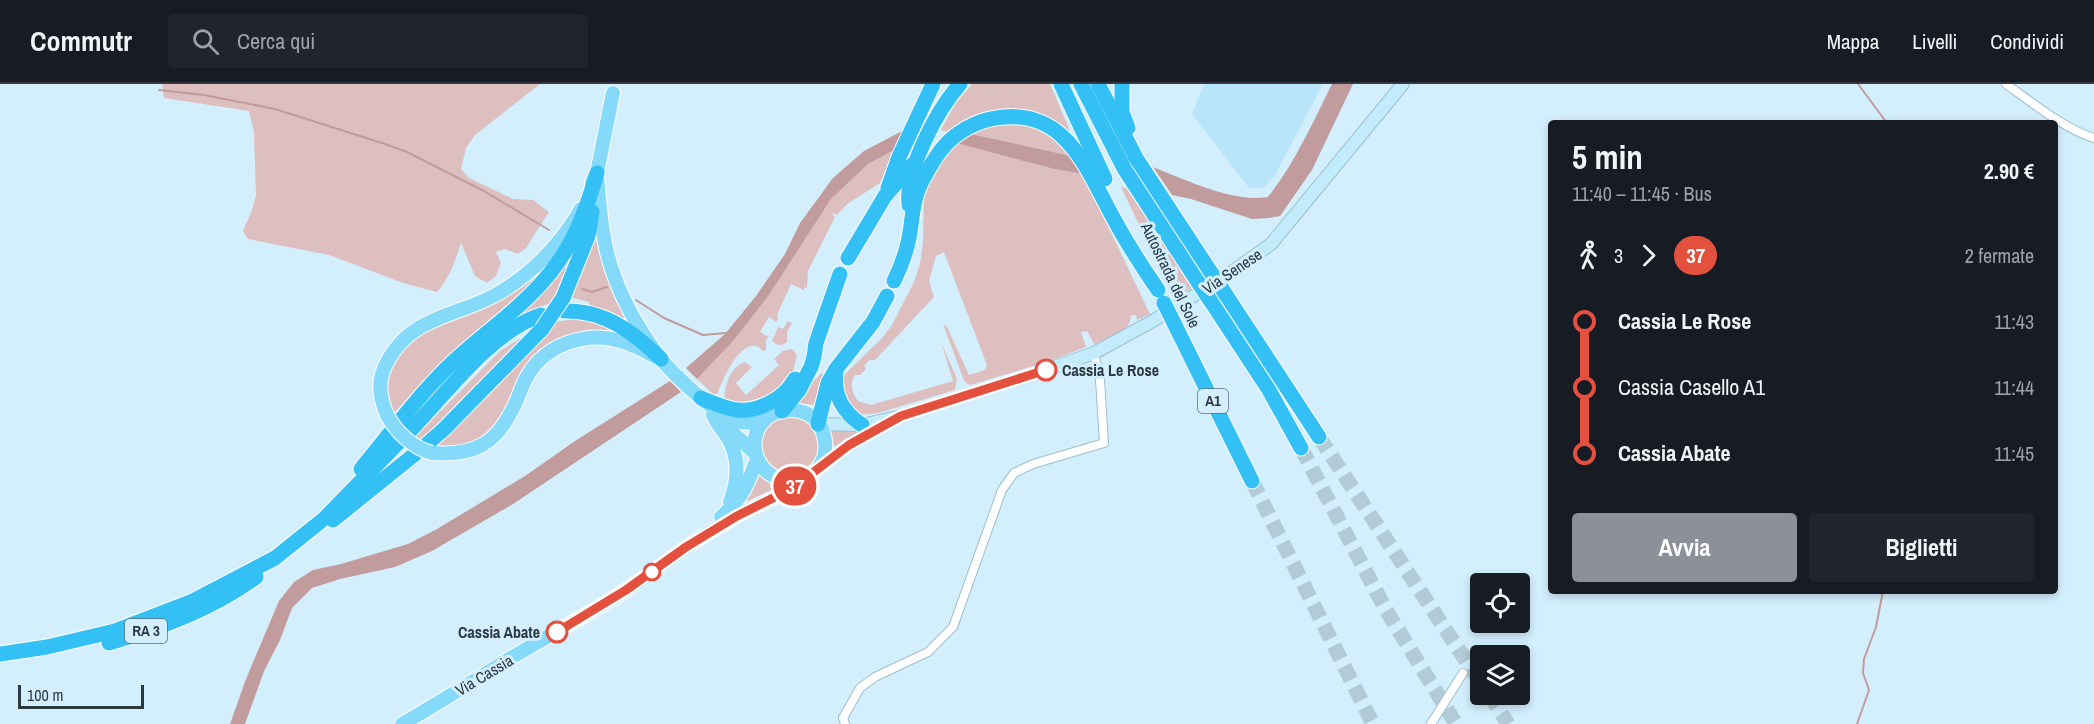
<!DOCTYPE html>
<html lang="it">
<meta charset="utf-8">
<style>
:root{--surface:#171b24;--page:#20242c;--text:#f1f3f6;--muted:#9ea1a6;--line:#363941;--accent:#8c9099}
body{margin:0;font-family:"Archivo Narrow",sans-serif;background:var(--page);color:var(--text);height:100vh;display:flex;flex-direction:column;font-size:22px;white-space:nowrap}
*{box-sizing:border-box;margin:0}
p{font-size:20px;color:var(--muted)}
.icon{flex:none;width:33px;height:33px;fill:none;stroke:currentColor;stroke-width:2;stroke-linecap:round;stroke-linejoin:round}
.map{position:relative;flex:1;overflow:hidden}
.panel{position:absolute;left:1548px;top:36px;width:510px;height:474px;display:flex;flex-direction:column;background:var(--surface);border-radius:6px;box-shadow:0 3px 9px #0003}
.panel>*{flex:none}
.badge{padding:0 12px;border-radius:20px;font-size:21px;line-height:39px}
.fabs{position:absolute;left:1470px;top:489px;display:grid;gap:12px}
.fabs a{display:grid;place-items:center;width:60px;height:60px;border-radius:6px;background:var(--surface);box-shadow:0 3px 9px #0003;font-size:30px}
.scale{position:absolute;left:18px;bottom:15px;width:126px;box-sizing:border-box;padding-left:6px;border:3px solid #2b3940;border-top:0;font-size:16px;line-height:21px;white-space:nowrap;color:#2b3940;-webkit-text-stroke:4px #d3effd;paint-order:stroke}
.map>.badge{position:absolute;translate:-50% -50%;box-shadow:0 0 0 3px #fff}
.legs{display:flex;align-items:center;gap:9px;height:66px;padding:0 24px;font-size:20px}
.legs p{margin-inline-start:auto}
.summary{display:flex;align-items:center;justify-content:space-between;height:102px;padding:0 24px}
h1{font-size:33px;font-weight:700;line-height:45px}
.button{display:flex;gap:12px;margin-top:auto;padding:12px 24px}
.button a{flex:1;height:69px;border-radius:6px;background:var(--accent);color:#fff;font-size:24px;font-weight:700;line-height:69px;text-align:center}
.button a+a{background:var(--page);color:var(--text)}
ul{padding:0 24px;list-style:none}
li{display:flex;align-items:center;gap:21px;height:66px;font-size:22px}
li i{display:grid;place-items:center;width:9px;height:100%;margin:0 8px;background:currentColor}
li i::after{content:'';width:15px;height:15px;margin:-8px;border:4px solid;border-radius:50%;background:var(--surface)}
li p{margin-inline-start:auto}
li:first-child i{background:linear-gradient(#0000 50%,currentColor 0)}
li:last-child i{background:linear-gradient(currentColor 50%,#0000 0)}
header{display:flex;align-items:center;gap:36px;box-sizing:border-box;height:84px;padding:0 30px;background:var(--surface);border-bottom:2px solid var(--line)}
header strong{font-size:28px}
nav{display:flex;gap:33px;margin-inline-start:auto;font-size:21px}
.search{width:420px;height:54px;background:var(--page);display:flex;align-items:center;gap:15px;box-sizing:border-box;padding:0 21px;border-radius:6px;color:var(--muted);font-size:22px}
.map>svg:first-child{display:block}
.built{fill:#b9e5fb}
.green{fill:#ddbfc0}
.water{fill:#c29b9c}
.lines{fill:none;stroke-linecap:round;stroke-linejoin:round}
.stream{stroke:#c29b9c;stroke-width:2}
.highway-tunnel{stroke:#b1cbd7;stroke-width:15;stroke-dasharray:15 8;stroke-linecap:butt}
.street-casing{stroke:#9cbfcf;stroke-width:10}
.secondary-casing{stroke:#9cbfcf;stroke-width:14}
.primary-casing{stroke:#fff;stroke-width:16}
.highway-casing{stroke:#fff;stroke-width:17}
.street{stroke:#fff;stroke-width:8}
.secondary{stroke:#c2ecfc;stroke-width:12}
.primary{stroke:#85d9f9;stroke-width:14}
.highway{stroke:#33c0f5;stroke-width:15}
.primary-bridge-casing{stroke:#fff;stroke-width:16;stroke-linecap:butt}
.highway-bridge-casing{stroke:#fff;stroke-width:17;stroke-linecap:butt}
.primary-bridge{stroke:#85d9f9;stroke-width:14}
.highway-bridge{stroke:#33c0f5;stroke-width:15}
.line-1-casing{stroke:#fff;stroke-width:14}
.line-1{stroke:#e4503e;stroke-width:9}
.stop-1-dot{fill:#fff;stroke:#e4503e;stroke-width:3}
.labels{text-anchor:middle;stroke-width:6;stroke-linejoin:round;paint-order:stroke}
.shield{fill:#d3effd;stroke:#5d7079;stroke-width:1.5}
.shield-label{font-size:15px;font-weight:bold;fill:#2b3940}
.street-label{font-size:16px;fill:#2b3940;stroke:#d3effd}
.stop-label{font-size:16px;font-weight:bold;fill:#2b3940;stroke:#d3effd;text-anchor:start}
</style>
<header>
<strong>Commutr</strong>
<div class="search"><svg class="icon" aria-label="search" viewBox="0 0 24 24"><circle cx="10" cy="10" r="6"/><path d="M15 15l6 6"/></svg>Cerca qui</div>
<nav><a>Mappa</a><a>Livelli</a><a>Condividi</a></nav>
</header>
<div class="map">
<svg width="2094" height="640" viewBox="0 0 2094 640">
<rect width="100%" height="100%" fill="#d3effd"/>
<!-- built -->
<path class="built" d="M1204 0H1323L1274 93 1263 104H1249L1192 30Z"/>
<!-- green -->
<g class="green">
<path d="M162 0H540L475 51 466 64 461 85 469 94 513 115 533 116 549 128 526 164 518 170 505 165 496 168 501 179 496 192 487 199 475 192 461 159C456 175 449 195 437 208L403 199 329 171 248 155 243 147 251 129 256 112 254 48 249 27 164 14Z"/>
<path d="M972 0H1050L1070 47 1068 48C1058 42 1047 33 1036 29 1008 19 969 27 948 48L941 46 956 19Z"/>
<path d="M986 40H1030L1055 52 1071 72 967 49Z"/>
<path d="M955 59 1054 85 1083 90 1150 230 1137 236 1136 231 1131 232C1129 251 1109 254 1094 260L1087 247 1081 248 1086 263 1047 278 970 301 965 298 963 294 943 240 947 243 969 291 985 286 987 281 944 168 936 172 929 197 934 213 875 276H869L864 282 866 285 860 291H855C849 300 852 309 858 317L871 321 953 297 941 258 957 295 955 306 878 329 860 331C847 320 842 308 843 292L882 254 892 241 914 198 920 180 923 156 924 108 940 75Z"/>
<path d="M896 65 880 99 847 120 837 131 834 129 832 131 835 133 808 187 807 204 804 203V206L791 200 777 231 778 235 776 238 769 233 760 248 767 252 769 251 766 257V266L763 267C745 246 722 295 718 309L714 311 697 295 734 256 769 211 831 115 868 80Z"/>
<path d="M1121 103 1129 105 1195 202 1174 214Z"/>
<path d="M596 137 631 239 611 228 589 222V218L570 213Z"/>
<path d="M577 158 574 180 552 218 513 235Z"/>
<path d="M550 176 532 202 425 299 423 298 393 330 387 318 385 303 393 274 412 254Z"/>
<path d="M574 235 590 236 629 253 555 259C536 287 498 352 467 362 457 365 444 363 433 364L555 238Z"/>
<path d="M788 237 792 239 787 248V258C781 262 778 262 772 257L778 243 783 245Z"/>
<path d="M531 248 423 360 414 354 500 267Z"/>
<path d="M792 265 797 271 793 287 787 297 784 295C780 308 763 320 750 321 742 321 733 319 725 318 723 305 730 282 745 278L752 283 736 299 746 311 779 281 774 275 783 267Z"/>
<path d="M822 289 824 291 815 321 796 319 805 305Z"/>
<circle cx="790" cy="361" r="29"/>
<path d="M883 337 839 362 836 363 833 360 829 344Z"/>
<path d="M758 388 764 395 779 403 728 432Z"/>
</g>
<!-- water -->
<g class="water">
<path d="M1332 0H1353L1312 86 1280 132 1269 134 1252 135 1191 115 1172 111 1153 83C1186 96 1233 119 1268 113 1295 79 1313 38 1332 0Z"/>
<path d="M906 45 896 65 868 80 831 115 769 211 734 256 697 295 686 284 725 250 756 212 785 170 800 139 833 94 864 67Z"/>
<path d="M967 49 1071 72 1083 90 1054 85 955 59Z"/>
<path d="M670 297 681 308 513 420 432 467 395 483 340 495 312 504 292 524 280 556 264 587 245 640H230L246 595 279 517 294 498 313 486 341 480 408 460 437 445 525 392 575 357Z"/>
</g>
<g class="lines">
<!-- stream -->
<g class="stream">
<path d="M1858 0 1887 39"/>
<path d="M159 6 204 11 275 25 385 60 407 68 484 107 549 146"/>
<path d="M582 205 592 208 607 203"/>
<path d="M636 216 664 234 703 251 726 249"/>
<path d="M1857 640 1869 606 1863 589 1864 575 1876 543 1883 507"/>
</g>
<!-- highway-tunnel -->
<g class="highway-tunnel">
<path d="M1319 353 1480 598"/>
<path d="M1301 364 1386 526 1456 640"/>
<path d="M1252 397 1373 640"/>
<path d="M1489 610 1508 640"/>
</g>
<!-- street casing -->
<g class="street-casing">
<g id="street">
<path d="M2006 0C2030 17 2066 46 2094 54"/>
<path d="M845 640 843 634 860 604 875 593 928 568 953 543 1002 406 1014 389 1033 380 1104 359 1100 296 1094 269"/>
<path d="M1431 640 1463 589"/>
</g>
</g>
<!-- secondary casing -->
<g class="secondary-casing">
<g id="secondary">
<path d="M818 340 862 341 901 332 1037 289 1094 269 1151 238 1229 190 1271 160 1403 0"/>
<path d="M818 384 849 361 886 339"/>
</g>
</g>
<!-- primary casing -->
<g class="primary-casing">
<g id="primary">
<path d="M597 91C600 126 602 161 615 194 625 222 643 251 660 274 673 290 714 329 733 336 743 340 754 338 764 337"/>
<path d="M592 99 597 89 613 9"/>
<path d="M387 331C379 312 377 297 387 278 411 232 456 233 497 210 531 191 562 159 581 125"/>
<path d="M713 331C717 341 724 347 729 356 740 376 738 397 730 418"/>
<path d="M726 343 755 369"/>
<path d="M432 369C475 372 497 360 515 320 520 310 522 300 528 291 546 260 587 247 620 257 632 260 643 266 654 272"/>
<path d="M721 433C743 413 747 402 757 375"/>
<path d="M402 640C439 619 475 596 511 574 549 551 588 531 625 507 654 488 681 466 711 447 720 442 729 436 738 431 764 417 797 407 817 385 831 370 827 341 808 330 800 326 790 325 781 327 737 337 750 409 805 394"/>
</g>
</g>
<!-- highway casing -->
<g class="highway-casing">
<g id="highway">
<path d="M1061 0 1105 95"/>
<path d="M1081 0 1125 86 1196 195"/>
<path d="M1098 0 1136 74 1210 187"/>
<path d="M1122 0V28L1128 44"/>
<path d="M888 104 899 73 933 0"/>
<path d="M909 121C905 86 937 26 960 0"/>
<path d="M848 174 885 112 912 81"/>
<path d="M894 197C901 183 906 169 909 154 912 139 912 124 917 109 921 97 929 84 936 73 949 53 967 41 990 35 1066 19 1086 85 1115 137 1128 161 1143 184 1158 206"/>
<path d="M1226 211 1319 353"/>
<path d="M563 214 588 152 592 128"/>
<path d="M1212 219 1269 306 1301 364"/>
<path d="M564 227C605 226 633 248 661 275"/>
<path d="M1173 237 1252 397"/>
<path d="M836 288C833 312 843 328 862 341"/>
<path d="M701 314C728 325 743 333 771 318 781 313 789 305 795 295"/>
<path d="M782 327 799 306 811 283 814 273 816 259 840 190"/>
<path d="M400 337C416 317 433 297 452 279 485 248 522 224 550 189 575 158 586 126 597 89"/>
<path d="M818 340 828 299 836 285 873 238 887 212"/>
<path d="M409 348C444 312 493 246 541 231"/>
<path d="M427 360 444 345 542 245"/>
<path d="M361 385 390 349"/>
<path d="M333 436 415 370"/>
<path d="M109 559C160 544 213 525 256 493"/>
<path d="M0 570 47 563 115 547 193 517 275 474 325 434 399 358"/>
</g>
</g>
<!-- street -->
<use href="#street" class="street"/>
<!-- secondary -->
<use href="#secondary" class="secondary"/>
<!-- primary -->
<use href="#primary" class="primary"/>
<!-- highway -->
<use href="#highway" class="highway"/>
<!-- primary-bridge casing -->
<g class="primary-bridge-casing">
<path id="primary-bridge" d="M387 331C396 348 413 364 432 369"/>
</g>
<!-- highway-bridge casing -->
<g class="highway-bridge-casing">
<g id="highway-bridge">
<path d="M1210 187 1226 211"/>
<path d="M1196 195 1212 219"/>
<path d="M1164 219 1173 237"/>
<path d="M542 245 563 214"/>
</g>
</g>
<!-- primary-bridge -->
<use href="#primary-bridge" class="primary-bridge"/>
<!-- highway-bridge -->
<use href="#highway-bridge" class="highway-bridge"/>
</g>
<g class="lines">
<!-- line-1 casing -->
<g class="line-1-casing">
<path id="line-1" d="M557 548 626 506 686 463 737 432 793 404 849 361 901 332 1046 286"/>
</g>
<!-- line-1 -->
<use href="#line-1" class="line-1"/>
</g>
<!-- markers -->
<g class="stop-1-dot">
<circle cx="1046" cy="286" r="10"/>
<circle cx="652" cy="488" r="8"/>
<circle cx="557" cy="548" r="10"/>
</g>
<g class="labels">
<!-- shield labels -->
<g class="shield">
<rect x="1198" y="305" width="30" height="24" rx="4.5"/>
<rect x="125" y="535" width="42" height="24" rx="4.5"/>
</g>
<g class="shield-label">
<text x="1213" y="322">A1</text>
<text x="146" y="552">RA 3</text>
</g>
<!-- street labels -->
<g class="street-label">
<text transform="translate(1232 187) rotate(-34)" y="6">Via Senese</text>
<text transform="translate(1171 191) rotate(64)" y="6">Autostrada del Sole</text>
<text transform="translate(484 591) rotate(-31)" y="6">Via Cassia</text>
</g>
<!-- stop labels -->
<g class="stop-label">
<text x="1062" y="292">Cassia Le Rose</text>
<text x="540" y="554" text-anchor="end">Cassia Abate</text>
</g>
</g>
</svg>
<div class="fabs">
<a><svg class="icon" aria-label="locate" viewBox="0 0 24 24"><circle cx="12" cy="12" r="6"/><path d="M12 2v4M12 18v4M2 12h4M18 12h4"/></svg></a>
<a><svg class="icon" aria-label="layers" viewBox="0 0 24 24"><path d="M12 4l9 5-9 5-9-5zM3 14l9 5 9-5"/></svg></a>
</div>
<div class="scale">100 m</div>
<b class="badge" style="left:795px;top:402px;background:#e4503e;color:#fff">37</b>
<section class="panel">
<div class="summary"><div><h1>5 min</h1><p>11:40 – 11:45 · Bus</p></div><b>2.90 €</b></div>
<div class="legs"><svg class="icon" aria-label="walk" viewBox="0 0 24 24"><circle cx="13" cy="4" r="2"/><path d="M13 8l-2 6 4 7M11 14l-3 7M7 12l3-4h3l4 4"/></svg>3<svg class="icon" aria-label="forward" viewBox="0 0 24 24"><path d="M9 5l7 7-7 7"/></svg><b class="badge" style="background:#e4503e;color:#fff">37</b><p>2 fermate</p></div>
<ul>
<li><i style="color:#e4503e"></i><b>Cassia Le Rose</b><p>11:43</p></li>
<li><i style="color:#e4503e"></i><span>Cassia Casello A1</span><p>11:44</p></li>
<li><i style="color:#e4503e"></i><b>Cassia Abate</b><p>11:45</p></li>
</ul>
<div class="button"><a>Avvia</a><a>Biglietti</a></div>
</section>
</div>
